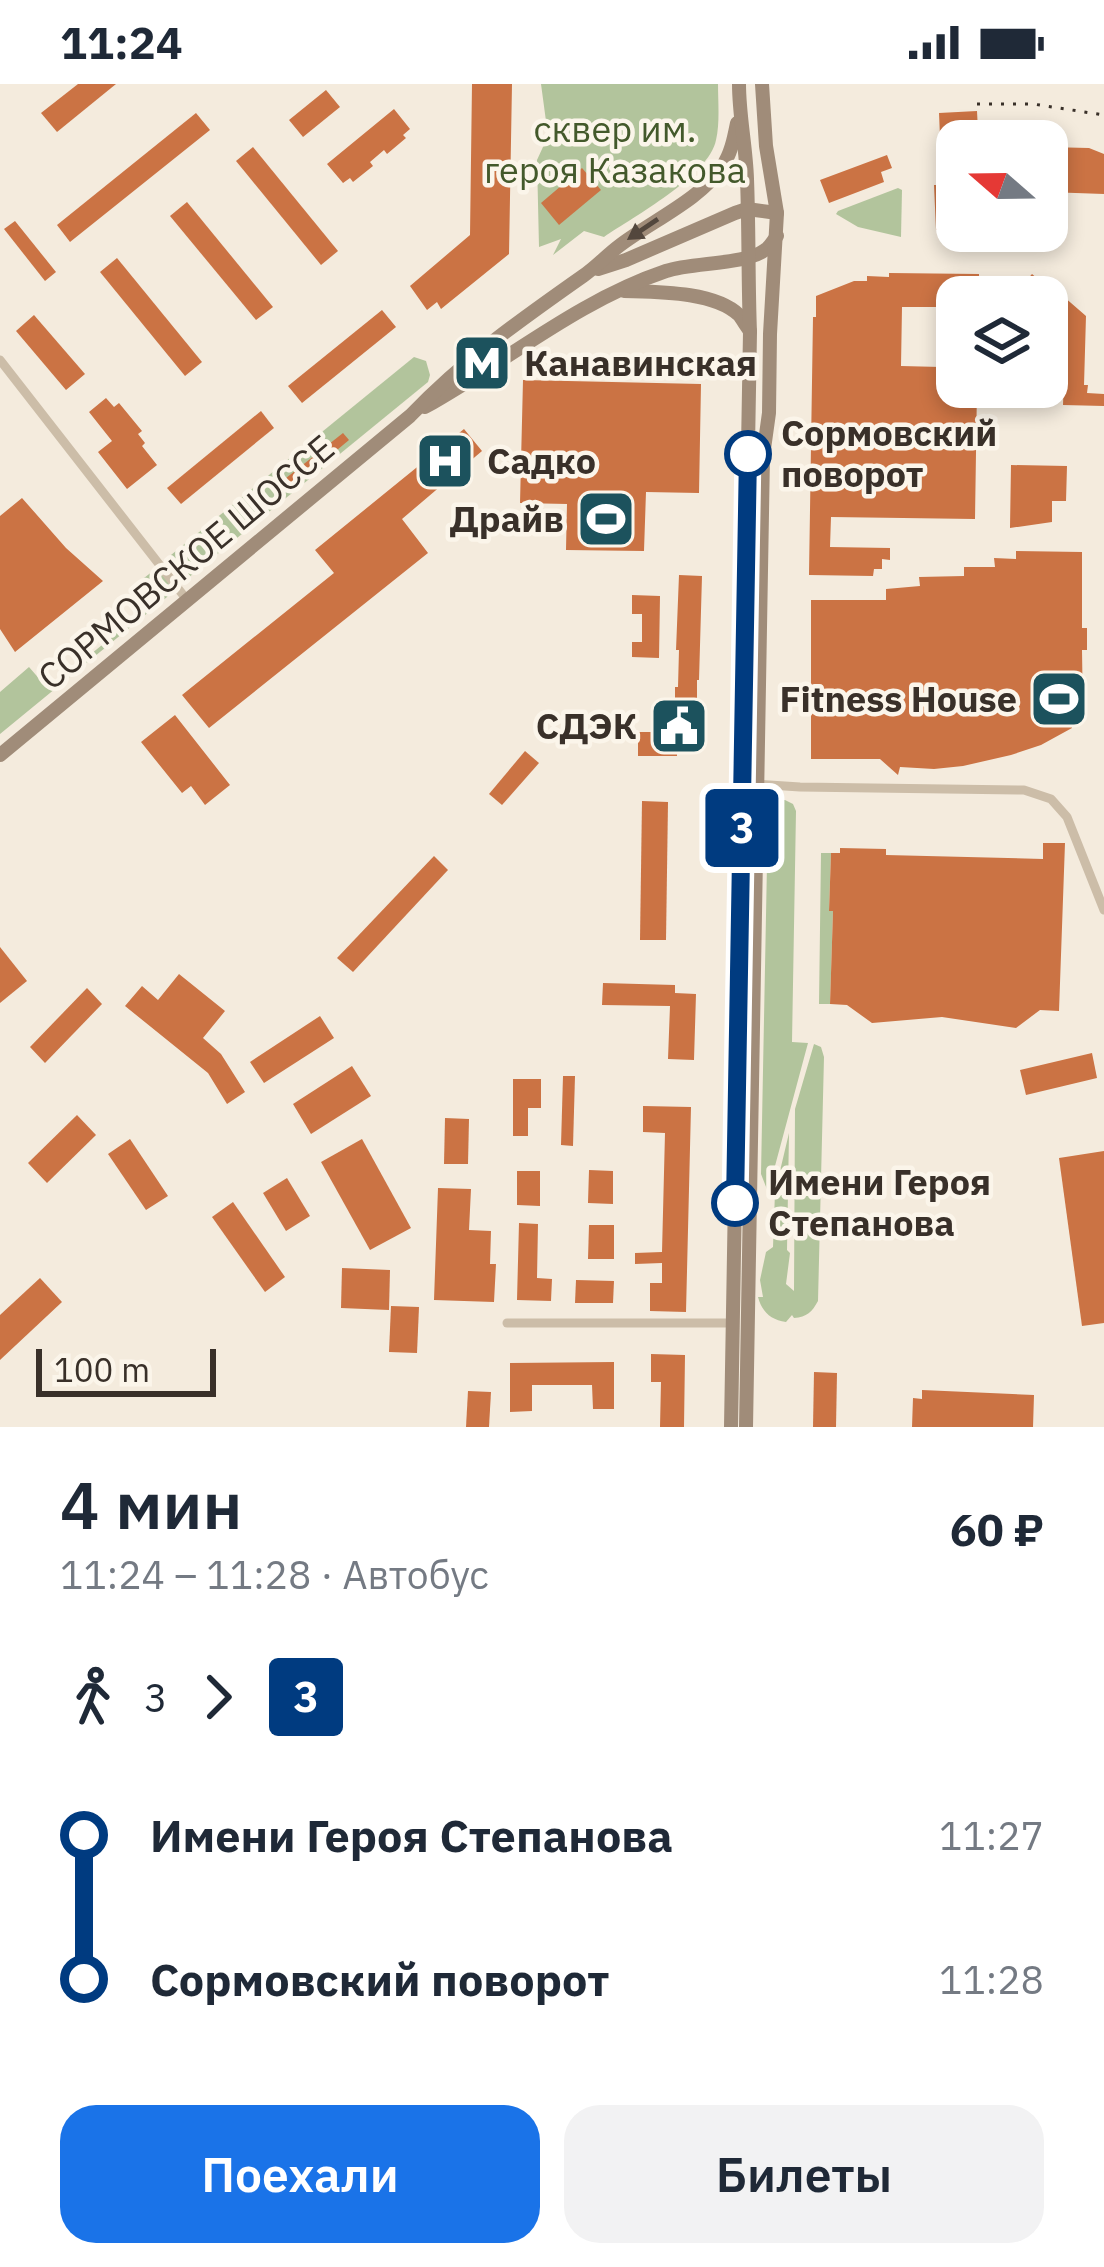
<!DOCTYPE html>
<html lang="ru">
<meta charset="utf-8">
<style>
:root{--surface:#fff;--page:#f2f2f3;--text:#1f2937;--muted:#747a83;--accent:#1a73e8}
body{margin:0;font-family:"IBM Plex Sans",sans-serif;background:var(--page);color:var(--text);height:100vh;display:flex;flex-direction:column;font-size:45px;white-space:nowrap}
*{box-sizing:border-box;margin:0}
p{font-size:39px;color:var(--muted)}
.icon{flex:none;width:66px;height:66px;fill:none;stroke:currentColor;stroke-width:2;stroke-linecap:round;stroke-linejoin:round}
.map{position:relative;height:1343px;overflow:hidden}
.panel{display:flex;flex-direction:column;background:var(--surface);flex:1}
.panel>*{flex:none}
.badge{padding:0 24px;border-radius:9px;font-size:42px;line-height:78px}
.needle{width:78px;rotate:290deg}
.controls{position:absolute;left:936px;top:36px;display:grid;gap:24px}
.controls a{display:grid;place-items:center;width:132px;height:132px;border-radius:24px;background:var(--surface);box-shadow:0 6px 18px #0003;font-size:60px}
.scale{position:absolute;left:36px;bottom:30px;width:180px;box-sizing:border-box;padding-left:12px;border:6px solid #393029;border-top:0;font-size:33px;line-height:42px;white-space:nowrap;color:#393029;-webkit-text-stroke:9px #fbf5ea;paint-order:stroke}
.map>.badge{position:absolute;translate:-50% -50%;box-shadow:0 0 0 6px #fff}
.legs{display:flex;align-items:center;gap:18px;height:132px;padding:0 60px;font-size:39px}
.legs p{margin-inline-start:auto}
.headline{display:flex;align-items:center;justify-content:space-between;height:204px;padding:0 60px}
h1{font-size:66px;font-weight:600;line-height:90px}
.primary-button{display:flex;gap:24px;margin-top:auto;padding:24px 60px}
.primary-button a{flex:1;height:138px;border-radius:36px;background:var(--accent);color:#fff;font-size:48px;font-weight:600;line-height:138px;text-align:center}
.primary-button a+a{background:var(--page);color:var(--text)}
ul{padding:0 60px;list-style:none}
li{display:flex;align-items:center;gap:42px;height:144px;font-size:45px}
li i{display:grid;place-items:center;width:18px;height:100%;margin:0 15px;background:currentColor}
li i::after{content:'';width:30px;height:30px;margin:-15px;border:9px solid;border-radius:50%;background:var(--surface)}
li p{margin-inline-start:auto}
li:first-child i{background:linear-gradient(#0000 50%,currentColor 0)}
li:last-child i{background:linear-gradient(currentColor 50%,#0000 0)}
.status{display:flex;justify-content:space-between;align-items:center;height:84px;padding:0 60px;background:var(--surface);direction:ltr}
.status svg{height:33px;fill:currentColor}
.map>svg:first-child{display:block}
.green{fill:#b2c49c}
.building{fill:#cb7344}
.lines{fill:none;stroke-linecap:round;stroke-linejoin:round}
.minor{stroke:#ccbda8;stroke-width:9}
.secondary{stroke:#a08c79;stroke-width:14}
.rail{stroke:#393029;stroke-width:3;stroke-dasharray:3 9;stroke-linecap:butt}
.oneway{fill:#53473d}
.line-1-casing{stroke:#fff;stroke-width:27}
.line-1{stroke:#003b80;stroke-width:18}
.stop-1-dot{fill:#fff;stroke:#003b80;stroke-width:6}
.labels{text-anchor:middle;stroke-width:9;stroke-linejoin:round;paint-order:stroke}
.park-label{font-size:36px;fill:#43592b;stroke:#fbf5ea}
.poi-label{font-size:36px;font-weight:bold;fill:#393029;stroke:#fbf5ea;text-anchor:end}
.stop-label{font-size:36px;font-weight:bold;fill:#393029;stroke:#fbf5ea;text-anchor:start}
.street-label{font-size:36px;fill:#393029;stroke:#fbf5ea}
</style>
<div class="status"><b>11:24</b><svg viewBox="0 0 49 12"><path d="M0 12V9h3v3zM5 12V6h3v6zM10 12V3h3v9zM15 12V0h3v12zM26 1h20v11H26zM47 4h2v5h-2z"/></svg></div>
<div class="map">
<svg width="1104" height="1343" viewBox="0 0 1104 1343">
<rect width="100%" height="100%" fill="#f4ebdd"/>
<!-- green -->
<g class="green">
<path d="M541 0H718C718 18 720 39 716 56 709 92 633 133 604 153L584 147 553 171 561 155 539 163 537 76 548 52Z"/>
<path d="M898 104 902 106 901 153 858 143 836 130 838 127Z"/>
<path d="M414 273 426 277 430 291 428 298 188 494 182 492 169 481 171 471Z"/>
<path d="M153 487C163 489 171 498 171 508L167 513 0 650V608L29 583 48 605 156 517 143 500 144 494Z"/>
<path d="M775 716H785L793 720 796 727 792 958 808 959 768 1108 761 1090 768 728Z"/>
<path d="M821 769H831L829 826 833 827 830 920H819Z"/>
<path d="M814 960 821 963 824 973 818 1217C812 1228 807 1233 794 1234L792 1231 786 1238C771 1236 762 1228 758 1213H763L760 1196 766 1168 773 1163 775 1108 789 1049 787 1166 790 1169 786 1200 794 1207 795 1025Z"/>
</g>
<!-- building -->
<g class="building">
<path d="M78 0H116L57 48 41 29Z"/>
<path d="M472 0H512L509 170 441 225 437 218 427 226 410 202 470 151Z"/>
<path d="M326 6 340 23 303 53 289 36Z"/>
<path d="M394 25 410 45 403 51 406 54 387 70 384 66 370 78 373 82 353 98 350 94 343 99 327 80Z"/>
<path d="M977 27 978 47 962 48 963 57H957V145L936 146 934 101H942L939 29Z"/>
<path d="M196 29 210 46 70 158 57 141Z"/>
<path d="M253 63 338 167 321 181 236 77Z"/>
<path d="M1047 63 1089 64 1104 70V110L1047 108Z"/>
<path d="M887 71 892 84 881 88 884 98 829 119 820 96Z"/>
<path d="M582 84 601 106 559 141 541 119Z"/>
<path d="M187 118 273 223 256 236 170 132Z"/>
<path d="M15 137 56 188 45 197 4 145Z"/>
<path d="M117 174 202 278 185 292 100 188Z"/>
<path d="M889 189 979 190V213H957V223H902L901 282 941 283V291L957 292V303H977L975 435 831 433 830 463 890 464V476L882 475V485H874L873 492 809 491 813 233H816V212L854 197H867V192L889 193Z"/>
<path d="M1032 190 1046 202 1048 199 1086 232 1084 301H1088L1087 309 1104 310V322L1063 321 1066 234 1051 222 1053 219 1047 213 1025 198Z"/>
<path d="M382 226 396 243 302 319 288 302Z"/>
<path d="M34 231 85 290 66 306 16 247Z"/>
<path d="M523 296 701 300 699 409 646 408 644 467 566 466 567 420 520 419Z"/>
<path d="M106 314 114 323 119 319 142 347 138 350 145 359 142 362 157 381 127 405 98 368 112 357 89 328Z"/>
<path d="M261 327 274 344 181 420 167 404Z"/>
<path d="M464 345 482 367 402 435 428 469 209 644 182 611 334 489 315 466Z"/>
<path d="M343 349 349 356 289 406 281 398Z"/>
<path d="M1011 381 1067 382 1066 417H1052V438L1010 444Z"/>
<path d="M22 414 66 464 103 497 15 568 0 545V432Z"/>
<path d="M1016 467 1082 468V544H1087V566H1082L1083 631 1071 635 1072 644 1041 661 1011 671 963 682 934 685 900 683 898 691 880 675H811V516H886V505L920 502 919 493 964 492V483H995L994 474 1016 475Z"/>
<path d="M679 491 702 492 699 596H697V665H677V672H638V648H675V603H678L679 566H676Z"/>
<path d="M632 511 660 512 659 574 632 573V558H642V530H632Z"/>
<path d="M175 631 230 701 205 721 191 702 182 709 141 658Z"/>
<path d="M525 667 539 679 502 721 489 710Z"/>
<path d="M642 717 668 718 666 856H640Z"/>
<path d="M1043 759H1065L1059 927 1040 926 1016 944 942 933 872 939 847 921 830 920 833 827H829L831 769H840V764L886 765V771L1043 775Z"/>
<path d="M434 772 448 786 353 888 337 874Z"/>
<path d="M0 863 27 897 0 919Z"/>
<path d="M179 890 225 927 203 954 221 970 245 1008 227 1020 208 989 125 922 142 902 158 916Z"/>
<path d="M603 899 675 901V909L696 910 694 976 668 975 670 922 602 921Z"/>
<path d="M87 904 102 920 45 979 30 963Z"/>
<path d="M320 932 334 954 264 999 250 978Z"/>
<path d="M1092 969 1097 994 1026 1011 1020 986Z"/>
<path d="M352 982 371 1012 311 1050 293 1020Z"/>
<path d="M563 992H575L573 1062 561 1061Z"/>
<path d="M513 995H541V1024H528V1052H513Z"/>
<path d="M643 1022 691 1023 686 1228 650 1227V1199H662V1179L635 1180V1169L662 1168 665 1049 643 1048Z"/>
<path d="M77 1031 96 1051 47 1099 28 1079Z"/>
<path d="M445 1034 469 1035 468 1080H444Z"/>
<path d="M130 1055 168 1112 146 1126 108 1070Z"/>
<path d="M362 1055 411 1144 370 1166 321 1078Z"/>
<path d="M1104 1067V1239L1082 1242 1059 1074Z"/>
<path d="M589 1086 613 1087V1120L588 1119Z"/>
<path d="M517 1087H540V1122L517 1121Z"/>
<path d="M287 1094 310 1132 286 1147 263 1109Z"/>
<path d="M438 1104 471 1105 469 1146 491 1147 490 1180H496L494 1218 434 1216Z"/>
<path d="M233 1118 285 1193 265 1208 212 1133Z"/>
<path d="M519 1139 538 1140 537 1194 552 1195 551 1217 517 1216Z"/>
<path d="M589 1141H614V1175H588Z"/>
<path d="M342 1184 390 1186 389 1226 341 1224Z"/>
<path d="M40 1194 62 1218 0 1276V1231Z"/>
<path d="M576 1196 614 1197 613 1219H575Z"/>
<path d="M391 1222 419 1223 417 1269 389 1268Z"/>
<path d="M651 1270 685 1271 684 1343H660L661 1298H651Z"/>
<path d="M614 1278V1325H593L592 1301H532V1327L510 1328V1279Z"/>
<path d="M814 1288 837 1289 836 1343H813Z"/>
<path d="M922 1306 1034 1311 1033 1343H912L913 1314 922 1315Z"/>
<path d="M468 1307 491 1308 489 1343H466Z"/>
</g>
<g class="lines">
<!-- minor -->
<g class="minor">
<path d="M0 276 187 516"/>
<path d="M756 700 800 703 1024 706 1051 715 1067 733 1104 826"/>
<path d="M507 1239H733"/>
</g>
<!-- secondary -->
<g class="secondary">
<path d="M598 185 626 176 735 129 747 125 777 129"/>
<path d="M624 207C656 208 714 207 739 231 740 232 749 246 750 247"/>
<path d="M425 323C506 278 577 217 666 187 692 178 745 181 765 166 770 163 773 157 777 152"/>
<path d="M0 671 410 332C465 275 519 237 583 192 596 183 607 171 619 162 650 138 701 115 722 83 731 70 734 54 737 39"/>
<path d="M731 1343 750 248C748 197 749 146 747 95 746 63 739 32 739 0"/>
<path d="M746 1343 763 372 769 329 770 250 777 129 766 62 762 0"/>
</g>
<!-- rail -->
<path class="rail" d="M977 20H1033L1104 31"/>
</g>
<!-- one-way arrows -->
<defs><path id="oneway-solid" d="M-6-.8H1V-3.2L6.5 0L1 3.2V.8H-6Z" transform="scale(3)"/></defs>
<use class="oneway" href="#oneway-solid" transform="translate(643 145) rotate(146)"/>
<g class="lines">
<!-- line-1 casing -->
<g class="line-1-casing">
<path id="line-1" d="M735 1119 748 370"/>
</g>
<!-- line-1 -->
<use href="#line-1" class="line-1"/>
</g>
<!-- icons -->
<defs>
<g id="metro-square" transform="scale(3)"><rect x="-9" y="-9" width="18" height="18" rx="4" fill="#1c525d" stroke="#fbf5ea"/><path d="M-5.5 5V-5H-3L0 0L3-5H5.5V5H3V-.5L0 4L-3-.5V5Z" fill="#fff"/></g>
<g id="hospital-square" transform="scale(3)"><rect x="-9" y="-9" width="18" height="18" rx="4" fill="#1c525d" stroke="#fbf5ea"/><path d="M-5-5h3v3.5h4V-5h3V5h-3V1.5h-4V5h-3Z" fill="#fff"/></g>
<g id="stadium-square" transform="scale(3)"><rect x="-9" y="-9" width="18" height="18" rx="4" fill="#1c525d" stroke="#fbf5ea"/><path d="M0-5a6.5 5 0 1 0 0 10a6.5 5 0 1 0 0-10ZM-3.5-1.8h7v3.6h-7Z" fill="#fff"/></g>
<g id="civic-square" transform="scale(3)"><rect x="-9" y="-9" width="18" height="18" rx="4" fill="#1c525d" stroke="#fbf5ea"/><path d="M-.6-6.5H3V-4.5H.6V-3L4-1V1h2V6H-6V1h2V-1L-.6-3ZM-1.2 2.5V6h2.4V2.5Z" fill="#fff"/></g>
</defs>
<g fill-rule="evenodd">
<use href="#metro-square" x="482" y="279"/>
<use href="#hospital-square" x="445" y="377"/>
<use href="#stadium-square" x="606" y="435"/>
<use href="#stadium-square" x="1059" y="615"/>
<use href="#civic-square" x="679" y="642"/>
</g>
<!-- markers -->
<g class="stop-1-dot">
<circle cx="748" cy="370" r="21"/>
<circle cx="735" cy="1119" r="21"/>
</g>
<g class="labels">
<!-- park labels -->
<g class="park-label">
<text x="615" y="58">сквер им.<tspan x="615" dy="41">героя Казакова</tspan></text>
</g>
<!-- poi labels -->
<g class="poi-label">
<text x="524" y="292" text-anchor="start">Канавинская</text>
<text x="487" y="390" text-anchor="start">Садко</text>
<text x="564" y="448">Драйв</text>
<text x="1017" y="628">Fitness House</text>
<text x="637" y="655">СДЭК</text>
</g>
<!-- stop labels -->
<g class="stop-label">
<text x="781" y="362">Сормовский<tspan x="781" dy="41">поворот</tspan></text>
<text x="768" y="1111">Имени Героя<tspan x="768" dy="41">Степанова</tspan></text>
</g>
<!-- street labels -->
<g class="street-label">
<text transform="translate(186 478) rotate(-40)" y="13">СОРМОВСКОЕ ШОССЕ</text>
</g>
</g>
</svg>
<div class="controls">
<a><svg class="needle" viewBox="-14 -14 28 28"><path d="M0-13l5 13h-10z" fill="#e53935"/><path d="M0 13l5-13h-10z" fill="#747a83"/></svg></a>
<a><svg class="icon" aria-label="layers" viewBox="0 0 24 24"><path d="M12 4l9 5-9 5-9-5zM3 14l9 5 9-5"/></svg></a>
</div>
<div class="scale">100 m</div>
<b class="badge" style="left:742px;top:744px;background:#003b80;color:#fff">3</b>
</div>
<section class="panel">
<div class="headline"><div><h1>4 мин</h1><p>11:24 – 11:28 · Автобус</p></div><b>60 ₽</b></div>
<div class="legs"><svg class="icon" aria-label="walk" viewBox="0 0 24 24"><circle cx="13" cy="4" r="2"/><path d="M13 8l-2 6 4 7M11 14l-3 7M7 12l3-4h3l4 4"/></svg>3<svg class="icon" aria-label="forward" viewBox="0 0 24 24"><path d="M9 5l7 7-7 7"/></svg><b class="badge" style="background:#003b80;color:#fff">3</b></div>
<ul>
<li><i style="color:#003b80"></i><b>Имени Героя Степанова</b><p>11:27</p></li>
<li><i style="color:#003b80"></i><b>Сормовский поворот</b><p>11:28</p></li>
</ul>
<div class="primary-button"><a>Поехали</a><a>Билеты</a></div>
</section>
